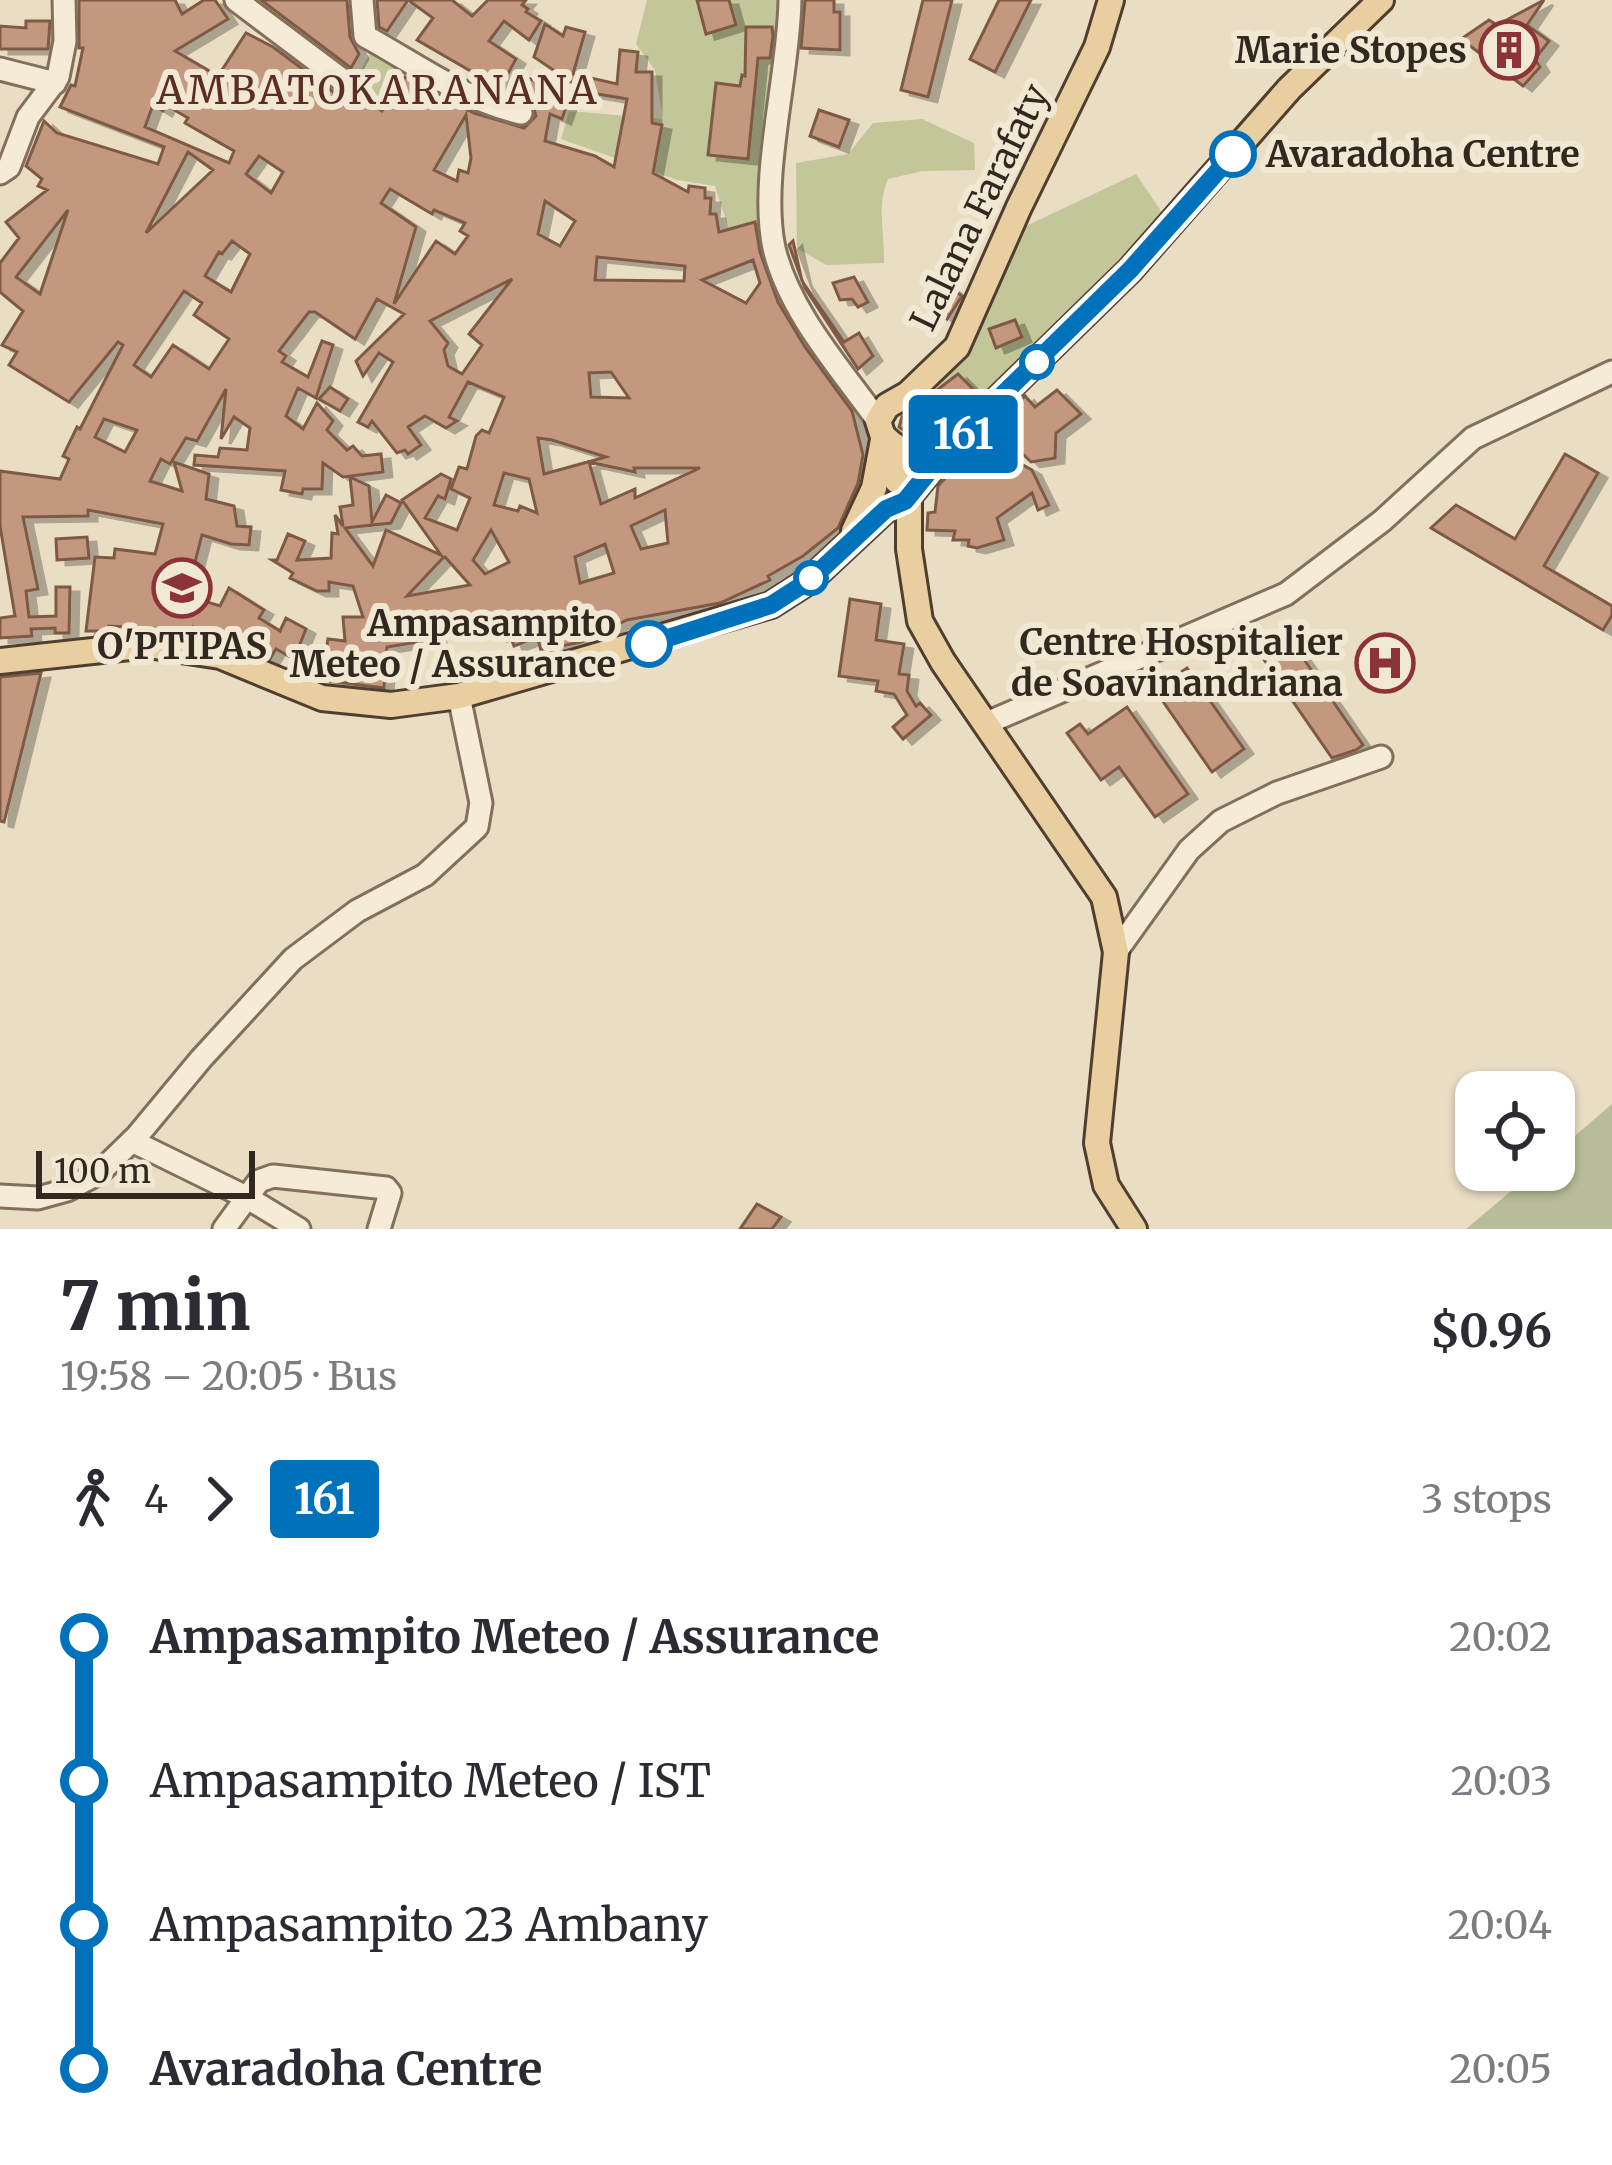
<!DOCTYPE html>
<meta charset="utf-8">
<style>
:root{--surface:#fff;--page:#f2f2f3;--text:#2b2b33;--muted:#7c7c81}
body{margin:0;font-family:Merriweather,serif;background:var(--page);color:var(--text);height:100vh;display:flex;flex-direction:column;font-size:45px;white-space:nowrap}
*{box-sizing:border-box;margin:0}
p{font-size:39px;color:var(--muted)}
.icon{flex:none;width:66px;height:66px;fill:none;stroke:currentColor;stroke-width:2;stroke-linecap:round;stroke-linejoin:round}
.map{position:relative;height:1229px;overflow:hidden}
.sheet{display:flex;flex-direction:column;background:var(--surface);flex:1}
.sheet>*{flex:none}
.badge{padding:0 24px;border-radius:9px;font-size:42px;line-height:78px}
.fabs{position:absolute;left:1455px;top:1071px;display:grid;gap:24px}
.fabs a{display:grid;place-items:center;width:120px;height:120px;border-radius:24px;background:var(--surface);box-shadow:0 3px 9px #0004;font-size:60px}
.scale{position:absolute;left:36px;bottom:30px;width:219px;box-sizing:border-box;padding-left:12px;border:6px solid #33281f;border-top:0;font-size:33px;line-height:42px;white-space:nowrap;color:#33281f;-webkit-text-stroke:9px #f1e8d3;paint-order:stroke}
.map>.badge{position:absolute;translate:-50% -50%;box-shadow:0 0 0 6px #fff}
.legs{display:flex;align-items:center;gap:18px;height:132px;padding:0 60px;font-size:39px}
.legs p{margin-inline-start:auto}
.overview{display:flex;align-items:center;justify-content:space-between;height:204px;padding:0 60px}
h1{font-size:66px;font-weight:800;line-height:90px}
ul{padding:0 60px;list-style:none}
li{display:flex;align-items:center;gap:42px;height:144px;font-size:45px}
li i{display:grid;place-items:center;width:18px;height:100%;margin:0 15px;background:currentColor}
li i::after{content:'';width:30px;height:30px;margin:-15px;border:9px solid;border-radius:50%;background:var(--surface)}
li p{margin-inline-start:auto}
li:first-child i{background:linear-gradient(#0000 50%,currentColor 0)}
li:last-child i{background:linear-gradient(currentColor 50%,#0000 0)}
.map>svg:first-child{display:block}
.green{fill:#c2c699}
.cemetery{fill:#b8bc98}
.building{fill:#c3987e;stroke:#7e5a45;stroke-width:3;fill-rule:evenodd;filter:url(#shadow)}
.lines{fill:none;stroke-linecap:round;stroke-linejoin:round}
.minor-casing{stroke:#826f5c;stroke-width:27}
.major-casing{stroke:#503e30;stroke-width:30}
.minor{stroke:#f5ebd6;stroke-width:21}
.major{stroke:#e9cf9f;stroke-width:24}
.line-1-casing{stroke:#fff;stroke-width:27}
.line-1{stroke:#0072bc;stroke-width:18}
.stop-1-dot{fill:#fff;stroke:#0072bc;stroke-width:6}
.labels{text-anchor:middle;stroke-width:12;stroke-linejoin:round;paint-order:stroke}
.poi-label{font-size:36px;font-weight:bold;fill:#33281f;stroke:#f1e8d3;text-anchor:end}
.stop-label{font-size:36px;font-weight:bold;fill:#33281f;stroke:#f1e8d3;text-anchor:start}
.street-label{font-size:36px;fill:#33281f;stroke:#f1e8d3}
.neighbourhood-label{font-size:39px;letter-spacing:3px;fill:#5c2d23;stroke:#f1e8d3}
</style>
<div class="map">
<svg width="1612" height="1229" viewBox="0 0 1612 1229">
<defs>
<filter id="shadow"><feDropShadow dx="9" dy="5" stdDeviation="0" flood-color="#0004"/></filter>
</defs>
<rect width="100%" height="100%" fill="#e9ddc4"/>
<!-- green -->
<g class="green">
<path d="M647 0H784L765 239 730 233 715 186 677 180 561 139 569 111 663 119 655 70 636 44Z"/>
<path d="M376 42 409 60 380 108 350 90Z"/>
<path d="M922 119 974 143 975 170 922 171 888 179C876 208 885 232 884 263L826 265 797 248 796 163 848 154 873 123Z"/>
<path d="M1136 174 1171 226 954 431 927 443 898 435 904 408 961 363 1005 236Z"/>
</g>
<!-- cemetery -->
<path class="cemetery" d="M1612 1104V1229H1466L1536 1170H1554V1154Z"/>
<!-- building -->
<g class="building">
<path d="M79 0H175L182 14 204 0H215L228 19 175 51 218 76 246 33 273 47 340 97 348 100 358 96 382 111 390 97 395 100 405 77 474 113 524 128 536 116 532 103 521 94 527 78 571 93 562 119 550 114 545 141 595 156 614 167 627 99 586 92 534 57 545 24 563 36 566 27 585 32 573 74 617 84 620 50 638 52 636 72H652V123L662 125 653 173 688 192 689 186 705 188V198H711L710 214H716L719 232 755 222 760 252 778 302 805 347 852 411 863 455 858 483 838 528 803 556 768 576 770 580 720 603 627 620 581 642 541 650 537 637 514 646 509 632 498 636 493 623 462 632 460 623 436 625 437 639 387 647 384 688 321 680 328 639 345 641 343 617H363L353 586 329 582V591H317L290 578 293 573 272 560H277L288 534 305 541 297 560 331 558 332 533 338 534 335 515 343 526 340 507 353 505 350 477 369 486 372 522 386 495 401 503 391 523 345 528 373 566 386 530 441 555 402 500 441 474 451 479 445 499 438 496 425 518 457 530 470 498 451 489 459 467 467 469 476 436 482 430 489 433 504 397 468 382 449 417 457 421 446 428 425 416 408 427 421 445 408 454 405 450 397 453 372 421 368 427 358 422 393 362 379 353 363 376 356 361 404 314 377 299 355 339 315 312H309L279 351 286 356 282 362 308 377 322 341 333 345 316 398 298 388 286 416 303 429 317 403 333 421 327 430 347 450 353 446 362 456 381 454 383 472 343 477 323 463 322 489H303L302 494 281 490 285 471 194 465 195 455 218 457 220 448 247 450 250 428 234 417 221 439 226 389 197 441 186 438 170 464 161 459 150 481 182 491 174 462 209 474 206 499 234 506 237 526 251 527 249 545 231 544 202 535 191 578 199 579 194 598 220 606 229 588 264 610 259 618 280 631 286 618 306 629 294 659 276 649 270 659 193 627 192 630 109 626V631H86L95 557 114 558 115 549 155 554 163 524 88 510V516L23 517 38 589 26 591 29 617 56 616V587H70L69 633H55V628L31 629 32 636 0 638V618L15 616 0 526V471L60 479 69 459 63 456 77 427 80 429 123 345 118 342 69 402 9 365 17 352 2 345 23 311 0 292V263L19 238 6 222 47 190 38 186 42 179 26 166 44 121 57 133 158 164 164 147 60 107 71 85 75 86 83 48H79ZM153 105 163 111 166 105 188 118 185 123 234 151 229 163 145 127ZM466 115 471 158 468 173 459 170 457 181 434 170ZM188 152 213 170 146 233ZM259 156 283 172 271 193 246 174ZM390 189 432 214 434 210 465 223 460 231 468 236 455 254 436 241 394 304 416 227 381 203ZM545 201 575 221 560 246 538 234ZM68 210 40 294 16 277ZM232 241 250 254 231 292 205 276 219 252 222 254ZM597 257 685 266 684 281 595 280ZM753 260 760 283 746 303 702 280ZM512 279 469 334 482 345 462 374 448 366 444 350 448 343 430 321ZM184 291 202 303 194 315 229 339 209 369 173 345 151 377 134 365ZM611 372 629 398 591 397 589 373ZM104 419 137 430 125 452 95 437ZM538 438 552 440 606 457 544 474ZM589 462 635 472 634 468H700L635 498V489L601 504ZM504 473 529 479 537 513 520 506 518 511 494 505ZM665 510 668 543 641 549 631 526ZM491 530 509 562 485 574 473 560ZM605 544 614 573 580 583 575 557ZM445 557 470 585 407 596 443 558Z"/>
<path d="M261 0H347L350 37 359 54 351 68Z"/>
<path d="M377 0H408L387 31 379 27Z"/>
<path d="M408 0H452L472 16 488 0H526L522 5 528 9 526 12 541 21 529 40 504 21 489 41 516 59 500 88 417 40 433 18Z"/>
<path d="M697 0H729L736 25 706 34Z"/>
<path d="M805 0H834V12H840V50L801 48Z"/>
<path d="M923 0H952L928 97 901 90Z"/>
<path d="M999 0H1031L995 72 970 59Z"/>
<path d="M1544 0 1527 25 1549 41 1535 59 1540 67 1523 86 1461 39 1489 20 1497 25Z"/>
<path d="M26 21H50L48 49H0V26L26 28Z"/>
<path d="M746 27H772L773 36 770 58H758L748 159 708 155 716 83 740 86 742 75 745 76Z"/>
<path d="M819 110 849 120 839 147 810 136Z"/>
<path d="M793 241 802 281 844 342 859 333 873 356 858 369 805 288 789 245Z"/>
<path d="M854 277 868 302 858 307 852 299 840 300 833 283Z"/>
<path d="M945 284 962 296 947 319 927 304Z"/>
<path d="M1015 320 1022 337 996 348 989 329Z"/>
<path d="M958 374 979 395 939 433 916 438 899 427 902 417Z"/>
<path d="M330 387 348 399 340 411 319 399Z"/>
<path d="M1057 390 1081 414 1056 433 1055 458 1031 462 994 426 1025 396 1035 407Z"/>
<path d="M979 441 1032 470 1049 505 1038 510 1032 493 997 518 1004 540 977 548 968 546 969 540H953L955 531 927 530 928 513 935 512 938 486Z"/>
<path d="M1565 454 1598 473 1544 566 1612 606V615L1603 630 1431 528 1456 505 1515 539Z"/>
<path d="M87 537 89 558 57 560 56 539Z"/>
<path d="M850 599 881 604 876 640 904 644 899 674 909 675 907 691 916 706 920 703 931 715 903 739 893 727 907 715 894 694 876 691 878 681 839 676Z"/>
<path d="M1290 639 1363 745 1356 750 1332 758 1263 658Z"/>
<path d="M1187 668 1244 749 1212 772 1155 690Z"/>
<path d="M41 673 4 822 0 821V677Z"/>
<path d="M1127 707 1188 794 1155 817 1119 767 1101 780 1067 733 1080 724 1088 734Z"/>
<path d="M757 1204 781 1217 772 1229H740Z"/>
</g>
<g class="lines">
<!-- minor casing -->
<g class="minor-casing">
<g id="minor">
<path d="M236 0 349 85"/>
<path d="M362 0 365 36C416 64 464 100 521 113"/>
<path d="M790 0C789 74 759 179 774 248 789 312 841 369 878 421"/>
<path d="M0 69 55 83"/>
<path d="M0 173 9 167 28 117 58 77 65 41 64 0"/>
<path d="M987 723 1286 594 1382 521 1473 438 1612 372"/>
<path d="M1116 952 1189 850 1221 821 1277 793 1381 757"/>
<path d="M132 1141 246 1197 299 1229"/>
<path d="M0 1196 38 1198 67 1190 99 1173 137 1136 201 1059 293 959 357 911 425 875 477 827 481 803 459 696"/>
<path d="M224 1229 259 1181 273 1176 386 1188 390 1193 379 1229"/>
</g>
</g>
<!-- major casing -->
<g class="major-casing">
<g id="major">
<path d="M884 437C907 459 919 457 948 448"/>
<path d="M909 494V549L920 621 943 662 1104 897 1116 952 1097 1143 1106 1185 1134 1229"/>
<path d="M909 494 907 486 897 481 878 421 887 406 908 394 957 347 1019 207 1097 47 1111 0"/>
<path d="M854 531 874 488 883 440"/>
<path d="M0 661 148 645 220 656 322 698 391 705 459 696 771 605 810 580 886 509 905 501 948 448 1130 270 1289 89 1381 0"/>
</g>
</g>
<!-- minor -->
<use href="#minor" class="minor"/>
<!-- major -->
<use href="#major" class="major"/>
</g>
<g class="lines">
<!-- line-1 casing -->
<g class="line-1-casing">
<path id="line-1" d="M649 644 771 605 810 580 886 509 905 501 948 448 1130 270 1233 154"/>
</g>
<!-- line-1 -->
<use href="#line-1" class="line-1"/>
</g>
<!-- icons -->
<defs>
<g id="building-ring" transform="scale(3)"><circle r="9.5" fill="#f1e8d3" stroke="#8b3336" stroke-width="1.5"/><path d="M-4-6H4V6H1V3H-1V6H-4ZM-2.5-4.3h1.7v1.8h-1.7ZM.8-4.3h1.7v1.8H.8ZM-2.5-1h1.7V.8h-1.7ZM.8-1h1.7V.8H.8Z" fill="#8b3336"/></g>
<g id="school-ring" transform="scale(3)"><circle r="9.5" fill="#f1e8d3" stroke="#8b3336" stroke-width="1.5"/><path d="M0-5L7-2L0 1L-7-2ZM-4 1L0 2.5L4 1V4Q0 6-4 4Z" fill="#8b3336"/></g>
<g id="hospital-ring" transform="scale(3)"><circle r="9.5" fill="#f1e8d3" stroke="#8b3336" stroke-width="1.5"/><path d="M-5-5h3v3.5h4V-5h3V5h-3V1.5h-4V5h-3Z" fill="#8b3336"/></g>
</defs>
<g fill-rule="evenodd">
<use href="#building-ring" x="1509" y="50"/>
<use href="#school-ring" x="182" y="588"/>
<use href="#hospital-ring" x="1385" y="663"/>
</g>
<!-- markers -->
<g class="stop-1-dot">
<circle cx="1233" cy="154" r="21"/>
<circle cx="1037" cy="362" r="15"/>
<circle cx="811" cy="578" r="15"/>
<circle cx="649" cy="644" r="21"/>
</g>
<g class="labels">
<!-- poi labels -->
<g class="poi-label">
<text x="1467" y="63">Marie Stopes</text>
<text x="1343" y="655">Centre Hospitalier<tspan x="1343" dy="41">de Soavinandriana</tspan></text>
<text x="182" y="659" text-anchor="middle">O'PTIPAS</text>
</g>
<!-- stop labels -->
<g class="stop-label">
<text x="1266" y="167">Avaradoha Centre</text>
<text x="616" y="636" text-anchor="end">Ampasampito<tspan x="616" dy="41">Meteo / Assurance</tspan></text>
</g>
<!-- street labels -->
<g class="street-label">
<text transform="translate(979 207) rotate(-64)" y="13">Lalana Farafaty</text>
</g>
<!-- neighbourhood labels -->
<g class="neighbourhood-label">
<text x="378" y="104">AMBATOKARANANA</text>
</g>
</g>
</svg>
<div class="fabs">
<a><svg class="icon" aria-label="locate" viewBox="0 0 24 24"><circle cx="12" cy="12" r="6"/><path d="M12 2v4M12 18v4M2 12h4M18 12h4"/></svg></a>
</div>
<div class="scale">100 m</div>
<b class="badge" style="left:963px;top:434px;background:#0072bc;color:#fff">161</b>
</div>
<section class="sheet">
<div class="overview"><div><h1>7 min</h1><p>19:58 – 20:05 · Bus</p></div><b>$0.96</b></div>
<div class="legs"><svg class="icon" aria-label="walk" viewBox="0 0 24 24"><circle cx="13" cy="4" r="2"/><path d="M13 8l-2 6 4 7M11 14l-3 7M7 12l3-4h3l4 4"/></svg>4<svg class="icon" aria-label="forward" viewBox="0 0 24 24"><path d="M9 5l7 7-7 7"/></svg><b class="badge" style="background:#0072bc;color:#fff">161</b><p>3 stops</p></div>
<ul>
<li><i style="color:#0072bc"></i><b>Ampasampito Meteo / Assurance</b><p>20:02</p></li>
<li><i style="color:#0072bc"></i><span>Ampasampito Meteo / IST</span><p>20:03</p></li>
<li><i style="color:#0072bc"></i><span>Ampasampito 23 Ambany</span><p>20:04</p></li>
<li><i style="color:#0072bc"></i><b>Avaradoha Centre</b><p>20:05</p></li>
</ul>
</section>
